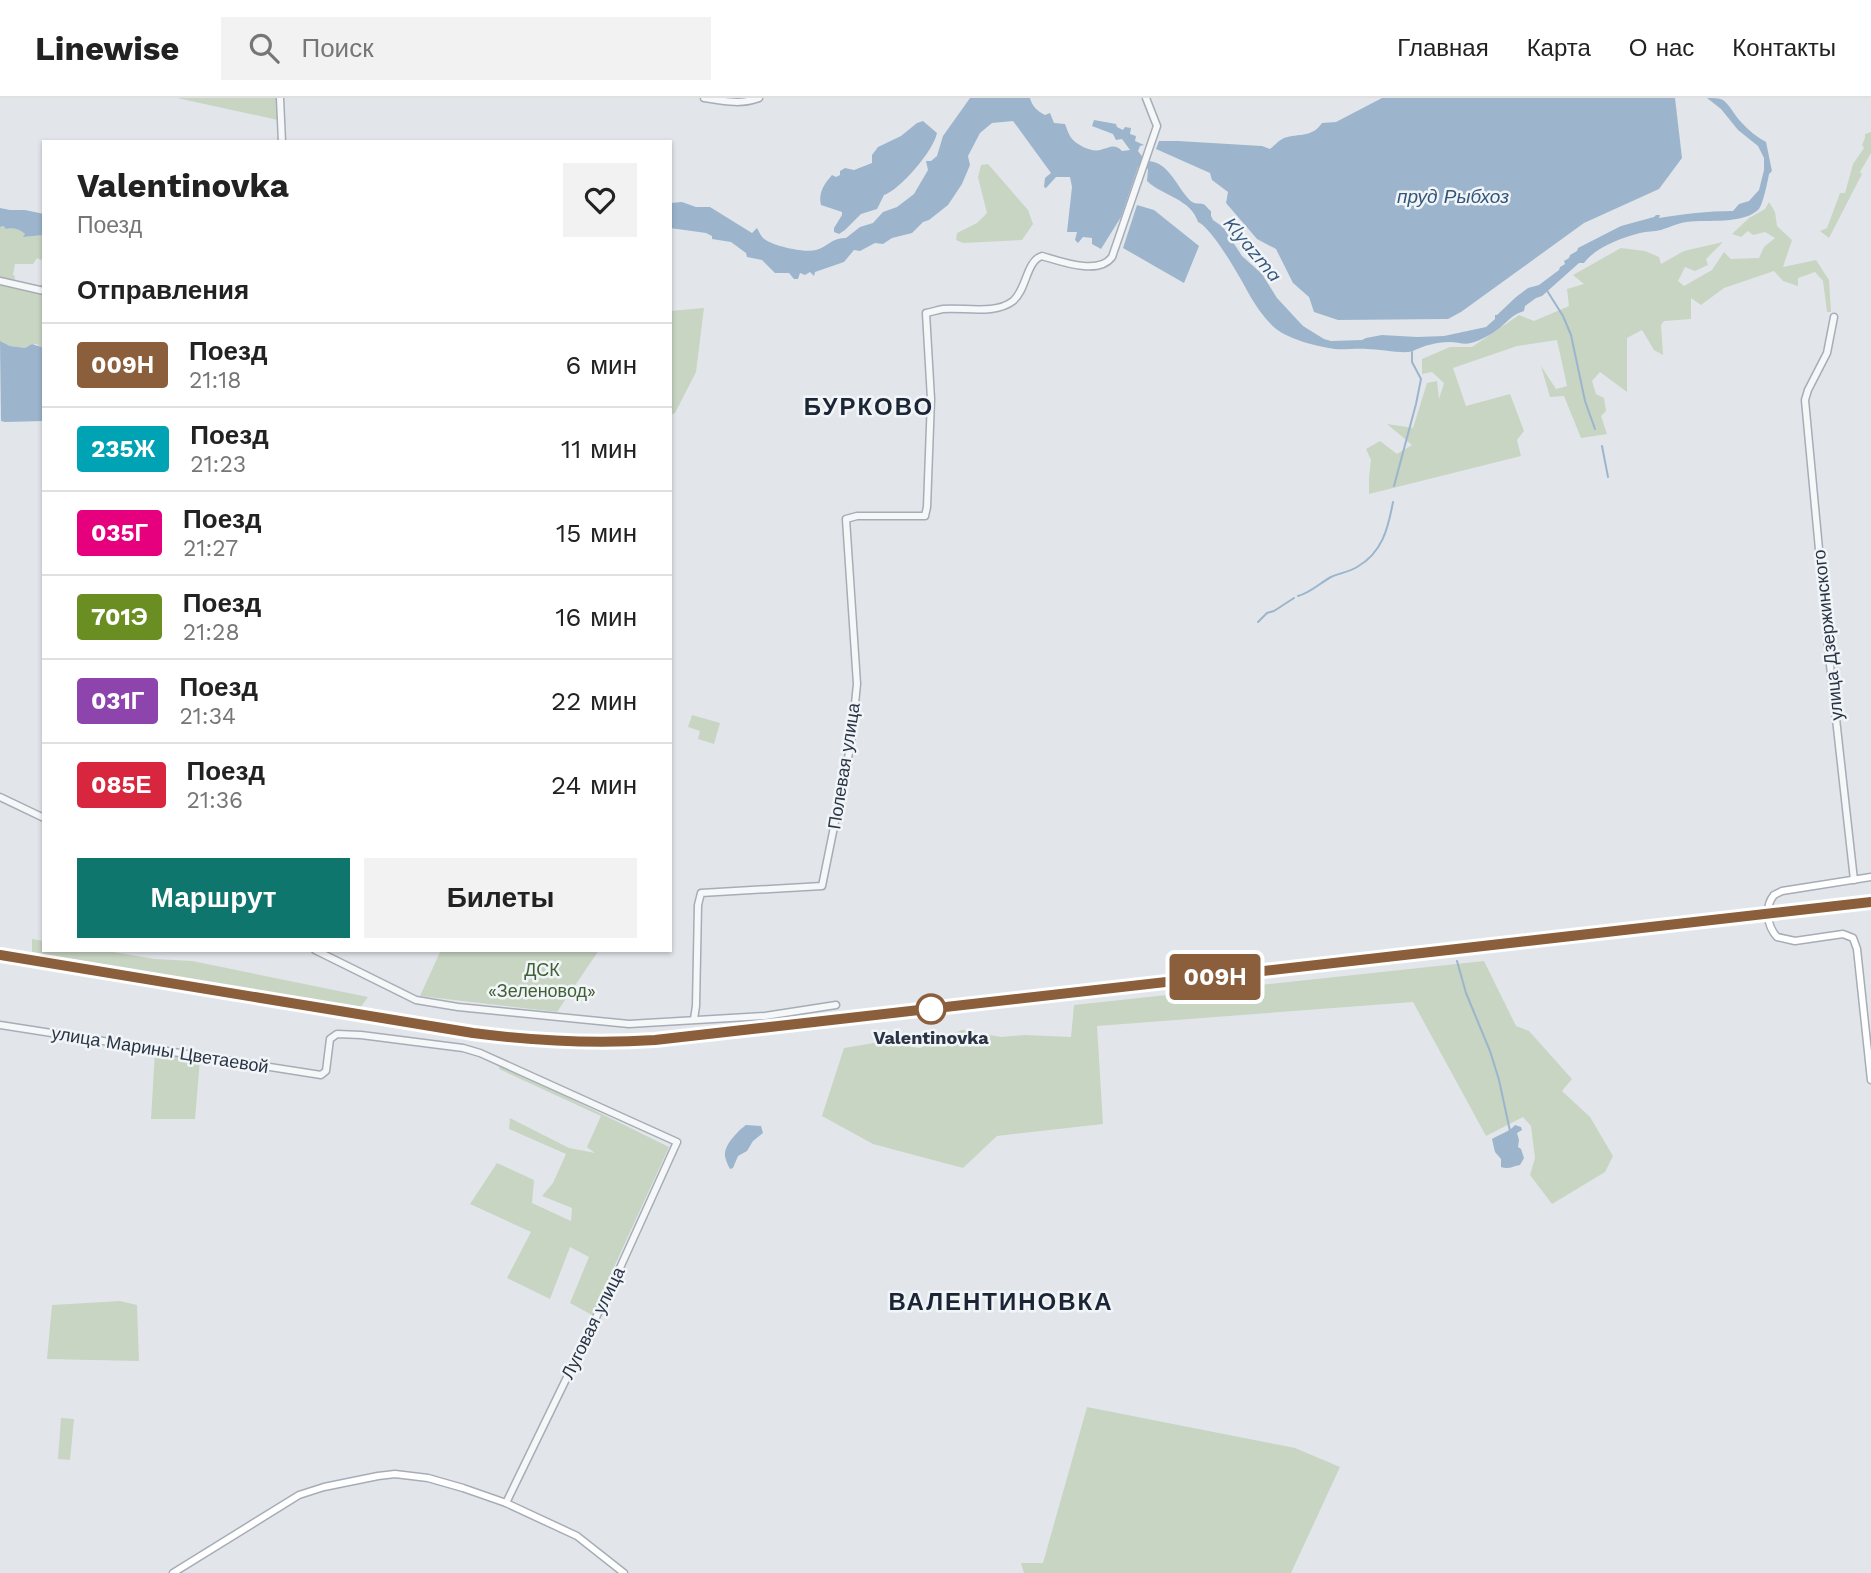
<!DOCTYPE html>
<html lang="ru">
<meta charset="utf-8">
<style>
:root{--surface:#fff;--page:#f2f2f2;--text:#222;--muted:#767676;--line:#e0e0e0;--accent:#0f766e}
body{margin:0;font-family:"Work Sans",sans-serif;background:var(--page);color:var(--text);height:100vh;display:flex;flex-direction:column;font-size:26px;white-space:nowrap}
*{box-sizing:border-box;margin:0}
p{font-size:23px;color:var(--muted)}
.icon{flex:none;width:38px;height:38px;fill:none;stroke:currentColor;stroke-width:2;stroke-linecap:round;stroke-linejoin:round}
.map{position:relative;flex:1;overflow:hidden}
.side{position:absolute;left:42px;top:42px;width:630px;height:812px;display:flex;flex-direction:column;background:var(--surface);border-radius:0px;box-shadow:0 2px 5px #0004}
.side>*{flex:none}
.badge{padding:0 14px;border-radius:5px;font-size:24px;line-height:46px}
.map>.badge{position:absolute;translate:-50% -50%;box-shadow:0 0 0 4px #fff}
h2{padding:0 35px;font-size:26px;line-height:63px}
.round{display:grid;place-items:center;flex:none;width:74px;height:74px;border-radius:0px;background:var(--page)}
.summary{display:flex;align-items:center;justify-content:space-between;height:119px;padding:0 35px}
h1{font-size:33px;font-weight:700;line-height:52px}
.cta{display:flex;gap:14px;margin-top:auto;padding:14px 35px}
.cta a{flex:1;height:80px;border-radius:0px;background:var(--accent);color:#fff;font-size:28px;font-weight:700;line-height:80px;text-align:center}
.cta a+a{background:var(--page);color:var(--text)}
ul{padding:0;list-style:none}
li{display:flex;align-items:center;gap:21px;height:84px;padding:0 35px;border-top:2px solid var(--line)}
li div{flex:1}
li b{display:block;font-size:26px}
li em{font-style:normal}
li .badge{min-width:77px;font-weight:700;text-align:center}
header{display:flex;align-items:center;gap:42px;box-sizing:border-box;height:98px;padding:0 35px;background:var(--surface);border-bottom:2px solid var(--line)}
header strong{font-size:33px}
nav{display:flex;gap:38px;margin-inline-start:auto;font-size:24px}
.search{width:490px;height:63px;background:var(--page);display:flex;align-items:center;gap:18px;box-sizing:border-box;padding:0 24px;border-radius:0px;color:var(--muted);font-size:26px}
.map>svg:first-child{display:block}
.green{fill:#c8d5c3}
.water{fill:#9cb5cc}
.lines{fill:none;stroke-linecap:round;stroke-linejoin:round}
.stream{stroke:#9cb5cc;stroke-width:2}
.tertiary-casing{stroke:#a7adb6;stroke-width:9}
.secondary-casing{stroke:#a7adb6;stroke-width:9}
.tertiary{stroke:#f5f7f9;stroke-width:6}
.secondary{stroke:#fff;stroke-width:6}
.rail-casing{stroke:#7b8695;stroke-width:4.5}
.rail{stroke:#f2f5f8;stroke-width:2;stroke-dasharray:5;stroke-linecap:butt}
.line-casing{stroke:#fff;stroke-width:16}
.line{stroke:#8b5e3c;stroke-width:10}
.stop-dot{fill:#fff;stroke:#8b5e3c;stroke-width:3.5}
.labels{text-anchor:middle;stroke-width:5;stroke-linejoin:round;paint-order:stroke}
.street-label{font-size:18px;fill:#293444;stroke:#f2f5f8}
.park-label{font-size:18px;fill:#406036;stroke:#f2f5f8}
.stop-label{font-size:18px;font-weight:bold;fill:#293444;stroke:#f2f5f8}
.water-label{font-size:19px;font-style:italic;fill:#32557a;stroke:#f2f5f8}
.district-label{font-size:24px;font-weight:bold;letter-spacing:2px;fill:#1b2535;stroke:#f2f5f8}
</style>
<header>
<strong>Linewise</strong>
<div class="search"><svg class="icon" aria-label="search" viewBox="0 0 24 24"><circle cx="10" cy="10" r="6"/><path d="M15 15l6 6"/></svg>Поиск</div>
<nav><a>Главная</a><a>Карта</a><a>О нас</a><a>Контакты</a></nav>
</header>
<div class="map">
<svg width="1871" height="1475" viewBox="0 0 1871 1475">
<rect width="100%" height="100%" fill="#e2e6eb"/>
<!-- green -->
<g class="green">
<path d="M177 0H276L278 22Z"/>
<path d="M1871 34V55L1860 74 1862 76 1829 140 1820 133 1827 130 1840 95H1845L1853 66 1864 50 1862 47 1865 40V36Z"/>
<path d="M988 66 1028 112 1033 126 1022 142 963 145 956 142 957 135 977 125 987 115 978 79 981 67Z"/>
<path d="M1769 104 1775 114 1777 128 1792 142 1783 169 1816 162 1829 182 1831 214H1827L1823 183 1815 174 1798 180V188L1783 183 1774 173 1724 190 1701 207 1691 200V221L1664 223 1661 227 1663 257 1654 252 1642 232 1627 240V294L1600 274 1592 283 1596 296 1604 300 1606 313 1601 318 1607 336 1581 340 1564 298 1550 299 1541 268 1556 291 1567 288 1557 242 1517 248 1453 270 1466 308 1510 296 1524 333 1517 342 1521 358 1369 396V379L1371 362 1366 351 1380 343 1397 356 1412 347 1387 326 1413 330 1427 285 1437 283 1439 301 1444 285 1432 274 1422 276V261L1450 249H1472L1519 217 1534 223 1569 208 1567 191 1584 186 1573 177 1621 150 1645 153 1659 159 1661 166 1684 153 1723 144 1706 161 1708 167 1695 173 1685 169 1678 183 1684 188 1712 172 1724 154 1731 161 1759 160 1764 149 1775 140 1765 134 1753 137 1748 133 1741 139 1732 136 1749 120 1765 111Z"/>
<path d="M2 128 6 131C14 129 19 131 25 136L24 139 44 137V163L37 160 33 166H15L13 177 15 178 14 184 39 188 44 185V250H41L37 246H32L25 250 10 248 0 243V129Z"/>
<path d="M704 210 696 274 675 315 670 317V213Z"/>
<path d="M692 617 720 625 714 646 698 641 700 633 688 629Z"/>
<path d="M32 841 44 843V852H101L155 861 192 863 368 899 360 910 32 854Z"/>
<path d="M441 852H599L557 914 420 898Z"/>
<path d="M1484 863 1516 928 1529 933 1572 981 1562 993 1590 1019 1613 1058 1605 1074 1552 1106 1530 1077 1535 1060 1531 1028 1523 1019 1486 1038 1413 904 1097 928 1103 1026 997 1038 963 1070 873 1046 822 1018 844 950 880 944 920 950 962 932 1001 939 1025 937 1071 939 1074 907Z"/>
<path d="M155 954 200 961 195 1021H151Z"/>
<path d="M500 966 669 1049 592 1217 570 1205 589 1159 570 1149 550 1201 507 1180 531 1134 470 1106 497 1065 534 1082 532 1105 571 1123 572 1110 542 1098 553 1085 566 1056 509 1031 510 1020 569 1050 595 1055 587 1049 601 1018 499 971Z"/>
<path d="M120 1203 137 1207 139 1263 47 1261 52 1207Z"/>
<path d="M1087 1309 1295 1350 1340 1369 1291 1475H1024L1021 1465H1043Z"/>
<path d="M61 1320 74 1321 70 1362 58 1361Z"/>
</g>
<!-- water -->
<g class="water">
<path d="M970 0H1030C1032 8 1037 13 1045 17L1050 15 1054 25 1065 26C1067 31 1069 38 1073 42 1079 48 1092 54 1100 52 1110 50 1114 45 1122 53L1130 52 1122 41 1116 42 1113 36 1092 28 1094 22 1116 26 1117 29 1123 32 1125 29 1131 30 1130 36 1136 38 1135 43 1144 47 1140 48 1138 53 1144 61 1138 69 1121 119 1101 151 1092 146V140L1083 139 1078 145 1075 142 1077 134H1067L1072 89 1070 79H1056L1046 90 1044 89 1045 80 1051 75 1013 23 992 25 980 35 968 58 970 67 962 86 948 107 929 122 923 124 912 135 892 140 883 146 875 145 860 153 854 152 844 164 815 174 814 178 810 174 805 177 800 175 798 181H794L789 175H775L762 162 747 159 746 155 731 144 712 141V138L706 135 670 130V105L682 104 696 109H710L752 135 757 130C759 133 760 137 763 140 772 148 804 155 816 152 827 149 833 139 846 140L860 129 873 125 883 114 897 109 914 96 928 72 926 63H931L937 58 943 38Z"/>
<path d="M1382 0H1675L1682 60 1659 91 1584 125 1461 214 1448 221 1338 222 1314 214 1309 199 1293 185 1276 151 1257 141 1226 105 1228 94 1212 82 1210 75 1156 51 1159 43H1178L1262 48 1270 51C1274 48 1279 42 1284 40 1299 35 1312 40 1322 25L1336 24Z"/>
<path d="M1707 0C1713 0 1719 0 1723 2 1730 7 1735 18 1741 24 1748 32 1757 39 1766 44L1772 73 1769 76C1768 82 1763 106 1759 111 1743 127 1708 121 1687 124 1678 125 1670 129 1661 132 1654 134 1647 133 1640 135 1621 140 1596 149 1584 165H1579L1542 198 1536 200 1525 208 1524 213C1514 216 1511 220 1503 227 1496 234 1482 242 1471 245 1464 247 1457 244 1450 244 1443 244 1435 245 1429 247 1422 248 1415 253 1409 254 1398 255 1378 251 1367 251 1356 250 1345 252 1335 251 1319 249 1292 242 1279 233 1269 227 1255 207 1249 196 1241 181 1213 131 1198 124 1191 101 1163 98 1147 83L1148 71 1146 70 1148 63C1170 64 1177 91 1192 104 1195 106 1199 105 1203 106 1206 107 1208 111 1211 113V118L1213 122 1223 129 1242 158 1262 176 1277 200 1303 228 1324 241 1331 243 1362 242 1366 240 1382 237 1417 239 1444 238 1486 229 1495 221V217H1497L1516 199 1528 190 1539 187 1559 172 1560 169 1565 166 1564 163 1569 160 1570 157 1577 153 1578 150 1621 128 1654 119 1656 117H1660L1659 120C1685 116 1706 113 1733 113L1739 106 1749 103 1759 92 1764 72V60L1758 48 1738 32 1721 11Z"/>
<path d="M923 23 937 35C934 52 900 92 884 97L877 111 861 116 845 132 839 136 834 134V130L842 117V114L821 107C818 95 824 86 832 77L836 79 840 77V73L845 70 854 72 872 65V57L878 49 901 38 917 25Z"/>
<path d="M1137 107 1154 112 1199 148 1184 185 1123 150Z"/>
<path d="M0 110 10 112H25L44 116V137L23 139 25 136C19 131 14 129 6 131L3 128 0 129Z"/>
<path d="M0 243 10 248 25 250 32 246 44 250V323L5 324 1 323Z"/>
<path d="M746 1027 761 1028 763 1035 753 1043 747 1053 738 1058 733 1070 730 1071C728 1067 724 1059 725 1055 726 1045 739 1032 746 1027Z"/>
<path d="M1515 1027 1521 1029 1522 1032 1517 1035 1519 1042 1518 1049 1521 1051 1524 1060 1520 1067C1513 1068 1509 1072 1501 1069V1061L1495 1054 1492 1041C1500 1036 1509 1034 1515 1027Z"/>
</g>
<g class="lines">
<!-- stream -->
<g class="stream">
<path d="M1546 191 1563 218 1571 237 1585 303 1595 331"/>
<path d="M1602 348 1608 379"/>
<path d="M1394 388 1416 306 1421 281 1412 264V254"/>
<path d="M1298 498C1310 495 1320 485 1331 479 1340 475 1349 474 1357 469 1382 455 1388 431 1393 404"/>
<path d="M1258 524 1267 515 1274 513 1294 500"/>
<path d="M1457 863 1466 895 1490 953 1499 982 1510 1033"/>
</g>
<!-- tertiary casing -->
<g class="tertiary-casing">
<g id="tertiary">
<path d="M280 0 282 44"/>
<path d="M704 0C723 3 741 7 759 0"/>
<path d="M0 183 44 193"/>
<path d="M1834 219 1827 255 1808 292 1805 302 1829 558 1854 782"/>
<path d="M0 699 44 720"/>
<path d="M315 852 416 902 458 909 508 914 629 926 765 918 836 907"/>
<path d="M694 921 696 908 698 807 701 795 822 788 851 645 857 586 846 421 857 418H925L927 409 931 301 926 215C932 214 937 212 943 211 964 209 995 217 1013 203 1027 191 1026 163 1042 158 1060 163 1098 178 1112 159L1157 28 1146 0"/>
<path d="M0 927 321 977 326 973 330 941 337 936 361 937 463 950 480 955 677 1044 619 1172 506 1405"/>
</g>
</g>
<!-- secondary casing -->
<g class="secondary-casing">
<g id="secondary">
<path d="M1871 779 1782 793 1774 797C1764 809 1767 828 1777 839L1795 843 1843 836 1853 840 1857 851 1871 982"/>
<path d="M173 1475 299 1397 324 1389 378 1378 395 1376 428 1380 463 1390 506 1405 577 1438 624 1475"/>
</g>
</g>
<!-- tertiary -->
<use href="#tertiary" class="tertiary"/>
<!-- secondary -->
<use href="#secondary" class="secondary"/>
<!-- rail casing -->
<g class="rail-casing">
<path id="rail" d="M0 857 473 935C535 943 592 946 655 942L1871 804"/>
</g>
<!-- rail -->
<use href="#rail" class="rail"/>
</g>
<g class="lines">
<!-- line casing -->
<g class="line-casing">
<path id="line" d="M0 857 473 935C535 943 592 946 655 942L1871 804"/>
</g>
<!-- line -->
<use href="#line" class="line"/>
</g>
<!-- markers -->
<circle class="stop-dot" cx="931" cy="911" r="14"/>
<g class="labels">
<!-- street labels -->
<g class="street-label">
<text transform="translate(1828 537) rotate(-96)" y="6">улица Дзержинского</text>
<text transform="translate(844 668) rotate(-81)" y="6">Полевая улица</text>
<text transform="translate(160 952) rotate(9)" y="6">улица Марины Цветаевой</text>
<text transform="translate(593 1225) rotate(-64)" y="6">Луговая улица</text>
</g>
<!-- park labels -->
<g class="park-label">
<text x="542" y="878">ДСК<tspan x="542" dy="21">«Зеленовод»</tspan></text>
</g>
<!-- stop labels -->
<g class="stop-label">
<text x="931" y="946">Valentinovka</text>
</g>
<!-- water labels -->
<g class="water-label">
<text x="1453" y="105">пруд Рыбхоз</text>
<text transform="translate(1253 151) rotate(50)" y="7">Klyazma</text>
</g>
<!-- district labels -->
<g class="district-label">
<text x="869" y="317">БУРКОВО</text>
<text x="1001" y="1212">ВАЛЕНТИНОВКА</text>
</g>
</g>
</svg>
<b class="badge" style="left:1215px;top:879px;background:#8b5e3c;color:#fff">009Н</b>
<section class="side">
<div class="summary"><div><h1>Valentinovka</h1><p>Поезд</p></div><a class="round"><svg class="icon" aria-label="heart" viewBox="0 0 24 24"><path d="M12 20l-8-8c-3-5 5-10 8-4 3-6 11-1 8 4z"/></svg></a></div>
<h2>Отправления</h2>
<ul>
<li><span class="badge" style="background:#8b5e3c;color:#fff">009Н</span><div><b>Поезд</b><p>21:18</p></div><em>6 мин</em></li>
<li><span class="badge" style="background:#00a3b4;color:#fff">235Ж</span><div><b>Поезд</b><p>21:23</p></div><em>11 мин</em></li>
<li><span class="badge" style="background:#e6007e;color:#fff">035Г</span><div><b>Поезд</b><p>21:27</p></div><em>15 мин</em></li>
<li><span class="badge" style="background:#6b8e23;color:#fff">701Э</span><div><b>Поезд</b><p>21:28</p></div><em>16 мин</em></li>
<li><span class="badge" style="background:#8e44ad;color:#fff">031Г</span><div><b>Поезд</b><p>21:34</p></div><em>22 мин</em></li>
<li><span class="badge" style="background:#d7263d;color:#fff">085Е</span><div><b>Поезд</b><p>21:36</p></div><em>24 мин</em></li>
</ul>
<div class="cta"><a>Маршрут</a><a>Билеты</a></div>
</section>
</div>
